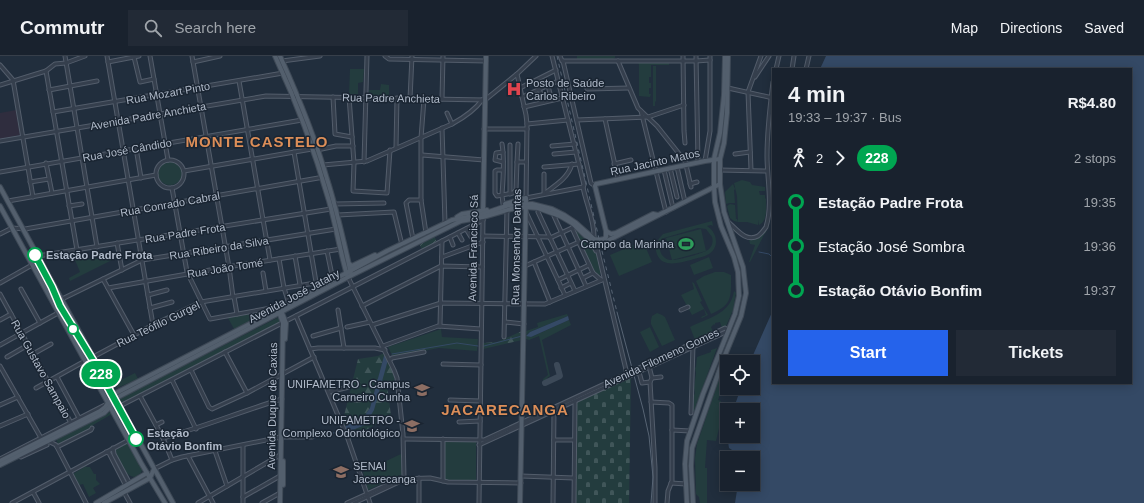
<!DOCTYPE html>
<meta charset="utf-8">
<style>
:root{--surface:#19222e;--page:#222a36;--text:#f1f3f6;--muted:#9fa4aa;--line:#373f4a;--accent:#2563eb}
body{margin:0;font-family:Arial,sans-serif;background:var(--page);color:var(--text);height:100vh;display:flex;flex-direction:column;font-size:15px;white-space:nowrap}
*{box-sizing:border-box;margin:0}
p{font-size:13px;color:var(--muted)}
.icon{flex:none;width:22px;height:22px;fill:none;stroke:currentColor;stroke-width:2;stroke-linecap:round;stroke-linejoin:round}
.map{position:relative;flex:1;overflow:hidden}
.drawer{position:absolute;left:772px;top:12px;width:360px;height:316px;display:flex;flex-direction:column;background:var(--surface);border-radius:0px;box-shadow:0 2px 10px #0003,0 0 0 1px var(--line)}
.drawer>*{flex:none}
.badge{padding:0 8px;border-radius:13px;font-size:14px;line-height:26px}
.fabs{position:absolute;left:720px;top:299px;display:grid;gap:8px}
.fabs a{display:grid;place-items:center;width:40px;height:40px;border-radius:0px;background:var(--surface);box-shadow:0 2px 10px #0003,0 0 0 1px var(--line);font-size:20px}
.map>.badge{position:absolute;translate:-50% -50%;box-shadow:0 0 0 2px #fff}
.legs{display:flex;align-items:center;gap:6px;height:44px;padding:0 16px;font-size:13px}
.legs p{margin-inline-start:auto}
.summary{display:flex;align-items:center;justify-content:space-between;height:68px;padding:0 16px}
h1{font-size:22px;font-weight:800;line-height:30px}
.primary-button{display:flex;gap:8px;margin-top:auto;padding:8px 16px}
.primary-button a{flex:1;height:46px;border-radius:0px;background:var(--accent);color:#fff;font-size:16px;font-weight:800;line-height:46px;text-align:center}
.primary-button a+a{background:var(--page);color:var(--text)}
ul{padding:0 16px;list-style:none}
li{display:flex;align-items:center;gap:14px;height:44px;font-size:15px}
li i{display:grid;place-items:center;width:6px;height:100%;margin:0 5px;background:currentColor}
li i::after{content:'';width:10px;height:10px;margin:-5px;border:3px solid;border-radius:50%;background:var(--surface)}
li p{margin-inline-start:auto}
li:first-child i{background:linear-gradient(#0000 50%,currentColor 0)}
li:last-child i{background:linear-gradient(currentColor 50%,#0000 0)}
header{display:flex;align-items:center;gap:24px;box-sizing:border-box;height:56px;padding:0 20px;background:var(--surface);border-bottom:1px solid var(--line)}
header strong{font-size:19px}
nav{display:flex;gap:22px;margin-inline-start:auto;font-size:14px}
.search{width:280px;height:36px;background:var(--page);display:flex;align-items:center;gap:10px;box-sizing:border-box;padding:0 14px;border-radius:0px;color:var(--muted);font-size:15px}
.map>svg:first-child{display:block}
.medical{fill:#2f2d3e}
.green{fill:#233c3e;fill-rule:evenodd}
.forest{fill:url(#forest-firs)}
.cemetery{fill:url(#cemetery-stones)}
.garden{fill:url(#garden-furrows)}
.water{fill:#344965}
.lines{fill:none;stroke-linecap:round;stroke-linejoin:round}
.stream{stroke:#344965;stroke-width:1}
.taxiway{stroke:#3c4958;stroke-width:6}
.minor-casing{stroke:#535d6b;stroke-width:5}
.major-casing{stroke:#3e4956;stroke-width:6}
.minor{stroke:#353f4d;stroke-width:3}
.major{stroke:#535f6d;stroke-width:4}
.tram{stroke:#576474;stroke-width:1}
.rail{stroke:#576474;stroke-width:1;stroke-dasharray:4 4;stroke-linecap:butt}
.line-1-casing{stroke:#fff;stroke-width:9}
.line-1{stroke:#00a651;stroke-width:6}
.stop-1-dot{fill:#fff;stroke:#00a651;stroke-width:2}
.labels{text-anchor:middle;stroke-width:3;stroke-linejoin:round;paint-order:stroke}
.poi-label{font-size:11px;fill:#b0bac9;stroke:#1a2532;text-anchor:end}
.street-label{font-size:11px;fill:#b0bac9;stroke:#1a2532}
.stop-label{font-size:11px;font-weight:bold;fill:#b0bac9;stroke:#1a2532;text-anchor:start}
.district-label{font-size:15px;font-weight:bold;letter-spacing:1px;fill:#dc8e58;stroke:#1a2532}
</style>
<header>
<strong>Commutr</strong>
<div class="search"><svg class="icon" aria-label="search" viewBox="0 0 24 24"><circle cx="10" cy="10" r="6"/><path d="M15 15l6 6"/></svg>Search here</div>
<nav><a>Map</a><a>Directions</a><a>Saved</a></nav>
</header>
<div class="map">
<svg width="1144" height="447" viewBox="0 0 1144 447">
<defs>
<pattern id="forest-firs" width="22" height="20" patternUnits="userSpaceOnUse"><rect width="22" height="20" fill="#233c3e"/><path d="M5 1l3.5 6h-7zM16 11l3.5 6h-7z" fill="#405659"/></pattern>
<pattern id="cemetery-stones" width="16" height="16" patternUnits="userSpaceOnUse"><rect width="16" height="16" fill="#233c3e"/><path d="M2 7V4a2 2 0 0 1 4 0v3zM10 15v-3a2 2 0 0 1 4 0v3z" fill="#405659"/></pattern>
<pattern id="garden-furrows" width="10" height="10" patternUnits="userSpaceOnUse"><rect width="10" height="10" fill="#233c3e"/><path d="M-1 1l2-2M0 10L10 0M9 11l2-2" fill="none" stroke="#405659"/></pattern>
</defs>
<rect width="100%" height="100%" fill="#212e3d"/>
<!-- medical -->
<path class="medical" d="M16 54 20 79 0 83V57Z"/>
<!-- green -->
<g class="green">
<path d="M577 0H615V2L613 3H577Z"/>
<path d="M638 6H669V9H651V21H649V27H651V32H649V38H651L650 41 639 40V9Z"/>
<path d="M653 10H656V45L655 46V50H653Z"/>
<path d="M350 13H364L363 26 358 27V38H349Z"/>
<path d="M381 28 389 29V40L369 39V34H380Z"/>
<circle cx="170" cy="117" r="12"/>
<path d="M742 124 750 126 752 129 765 131V135H759L760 139H765V142L766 143C766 152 768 165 759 169L758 164V169L747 166H738L737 140 734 127Z"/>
<path d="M733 128 735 133 734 134 735 147H730L726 148 725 136Z"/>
<path d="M730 148 735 149 736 163H737L738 166 734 165 730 162 727 150Z"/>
<path d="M712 165 713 170 711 169 707 170C717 176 720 191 709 198 704 201 696 202 691 204 679 207 660 213 656 195 655 188 658 183 663 178ZM698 172 706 173 712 181C713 185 713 189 709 193 705 197 676 205 670 204 659 202 657 189 664 182Z"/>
<path d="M768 169 766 177H765L750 206H749L755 189 750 188 749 183C759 180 763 179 768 169Z"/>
<path d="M575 172C593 188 596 192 601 216L599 220C587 209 580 188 575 172Z"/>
<path d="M701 173 706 195 672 204 666 182Z"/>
<path d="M643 185 652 206 619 220 610 199Z"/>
<path d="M709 201 713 212 694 219 690 209Z"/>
<path d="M110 202 112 204 70 225 69 222 80 216 75 204Z"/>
<path d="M715 216H724L731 219C731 240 733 249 711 258L696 225 704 220Z"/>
<path d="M692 226 694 227 702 245 700 246 708 259 702 262 701 261 706 259 704 253 692 259 681 239 694 233Z"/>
<path d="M734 235 736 237 733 254 726 270 722 272 720 266 715 267V269L714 268 711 271 713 276 695 284 690 271C708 262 731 258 734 235Z"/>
<path d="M261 256 263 259 234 273 228 262Z"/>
<path d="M657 257 662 259 665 261 675 284 662 290 651 268V264L652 260Z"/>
<path d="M567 258 568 260 530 276 526 279 531 281 569 264 571 269 542 284 550 320 547 322V325L544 326 543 323 548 319 539 280 529 284 526 283V275L538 271 537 267Z"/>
<path d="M279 261 280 267 123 347H121L119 343Z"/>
<path d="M650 271 659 291 650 296 640 276Z"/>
<path d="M441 273 442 281 478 283 477 295 439 292 393 301 388 291Z"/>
<path d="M717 292 694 355 692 356 694 348 693 341 695 337 694 332 696 317 695 312 696 311 697 301 711 296V294Z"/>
<path d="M725 306 727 307 721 333 722 334 718 344 721 345 719 355 723 356 716 385 707 384 705 412H707V447H700L699 441 696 438 695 402 697 388Z"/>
<path d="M135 317 138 323 117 332 115 327Z"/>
<path d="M110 356 112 358 93 369 90 373 58 388 56 383Z"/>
<path d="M445 385 476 386V424H446L444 422Z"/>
<path d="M128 386 143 412 141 417 135 421C125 421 118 405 115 396L116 394Z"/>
<path d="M401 398 402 418 401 419 368 434 363 416Z"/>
<path d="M86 410V411H90L94 418H96V424L100 428 93 432 96 437 89 441 83 428 79 429 73 418Z"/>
</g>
<!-- forest -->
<g class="forest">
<path d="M522 275V284L483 293V287L497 286Z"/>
<path d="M384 297 386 300 384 301 370 352 363 362 345 370 343 364 358 303 378 300Z"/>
<path d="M388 304 393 314 395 327 387 328 391 360 350 383 348 376 365 369 369 361Z"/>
</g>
<!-- cemetery -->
<path class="cemetery" d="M629 322H631L629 447H575L576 347Z"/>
<!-- garden -->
<path class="garden" d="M434 180 437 186 422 194 419 187Z"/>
<!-- water -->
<g class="water">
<path d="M826 0H1144V447H735L738 428H753V402H745L748 400 747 397 732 394 729 392 727 379V378V380H753V354H733L741 332H753V306H750L773 254V327H1131V13H820Z"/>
<path d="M568 260 569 264 531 281 526 280 530 276Z"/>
<path d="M384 300H386L388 304 374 354 365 369 348 376 345 370 363 362 370 352Z"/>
</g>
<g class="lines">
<!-- stream -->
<g class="stream">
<path d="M759 196 769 198 771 200 773 201"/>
<path d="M484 290 522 280"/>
<path d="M392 298 457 287 478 290"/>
<path d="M314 382 341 375"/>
</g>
<!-- taxiway -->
<path class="taxiway" d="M545 327 560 320 557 309"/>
<!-- minor casing -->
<g class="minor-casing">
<g id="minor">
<path d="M65 0 97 191"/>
<path d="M107 0 153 269"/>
<path d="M150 0 168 104"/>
<path d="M192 0 229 211 233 241"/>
<path d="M385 0 389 3 486 5"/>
<path d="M552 0 584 129 583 131C586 148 595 165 594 183"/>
<path d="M560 0 562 5H563L591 127 595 130"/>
<path d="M683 0 684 75 685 87"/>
<path d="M696 0 698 106"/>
<path d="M134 1 140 26 154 23"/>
<path d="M282 5 320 0"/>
<path d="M563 5H696L710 4"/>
<path d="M618 5 638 52 657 70 688 109"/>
<path d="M108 6 139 0"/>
<path d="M193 6 220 0"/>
<path d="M0 9 13 24 33 141"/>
<path d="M776 13 779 0"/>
<path d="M792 13 794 0"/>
<path d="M806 13 809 0"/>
<path d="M46 15 77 194"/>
<path d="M517 18 526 59 527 68 526 142 583 131"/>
<path d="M755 21 769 0"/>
<path d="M239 25 270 204"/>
<path d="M0 29 46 15 55 8 66 7 85 0"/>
<path d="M548 29 550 38"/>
<path d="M520 32 556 14"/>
<path d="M728 32 773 42"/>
<path d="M539 33 544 46"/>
<path d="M587 33 629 32"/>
<path d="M49 34 97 25"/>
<path d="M333 41 335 78 352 81"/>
<path d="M349 41 354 107 353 135 387 137 390 94"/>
<path d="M522 41 558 25"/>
<path d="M410 43 412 0"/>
<path d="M424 43 421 82V144L426 177"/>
<path d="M442 43 443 0"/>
<path d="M524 51 562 42"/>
<path d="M641 55 666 156"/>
<path d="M53 56 283 17"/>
<path d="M447 57 452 68"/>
<path d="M605 63 618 123"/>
<path d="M577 64 648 61 684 49"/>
<path d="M527 68 568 64"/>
<path d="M442 72 445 167"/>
<path d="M484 73H527"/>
<path d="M0 85 266 40 485 44 517 18 536 0"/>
<path d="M502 88C505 105 503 122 502 139L497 140 495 137V115L497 114H503"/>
<path d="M552 90 575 88"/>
<path d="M396 91 397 42"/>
<path d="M136 92 141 122"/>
<path d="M317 94 336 90H353"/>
<path d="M294 96 316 226"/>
<path d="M503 96 496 97 495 104 503 106"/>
<path d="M554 98 576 96"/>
<path d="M735 98 750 96"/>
<path d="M422 99 484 104"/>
<circle cx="170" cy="118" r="14"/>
<path d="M705 105 710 75V0"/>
<path d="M364 106 367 0"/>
<path d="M517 106 518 88"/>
<path d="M46 107 52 137"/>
<path d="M614 108 631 104"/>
<path d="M323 109 367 105 452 68C463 62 475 54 482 44"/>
<path d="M686 109 691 131"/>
<path d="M544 111 579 108"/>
<path d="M677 111 685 146"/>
<path d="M670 112 677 141"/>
<path d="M664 114 673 152"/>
<path d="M720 114 767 115"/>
<path d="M751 114 748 36 761 0"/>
<path d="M184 115 312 93"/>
<path d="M0 116 302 64"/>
<path d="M30 126 49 123"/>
<path d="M690 128 697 126"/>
<path d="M172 132 187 216 210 263 282 250"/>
<path d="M545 137C556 129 568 122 572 108"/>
<path d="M510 138V89"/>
<path d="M544 138V118"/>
<path d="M8 145 156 119"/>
<path d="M335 148 384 147"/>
<path d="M503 148 502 139 513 137 516 134 517 106H526"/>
<path d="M69 150 82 148"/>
<path d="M526 156 565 239"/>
<path d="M538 156 575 235"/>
<path d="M338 159 394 156 402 189"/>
<path d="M554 160 586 230"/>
<path d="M727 165C736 172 745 187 758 180 761 178 764 174 766 171 773 149 767 122 767 100 767 75 770 50 773 26"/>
<path d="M572 172 593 217 601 224"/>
<path d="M466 173 471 181"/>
<path d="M458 177 462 184"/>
<path d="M0 178 12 172 25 173 324 121"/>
<path d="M483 180 550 181"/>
<path d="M450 181 453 189"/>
<path d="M550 182 574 171"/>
<path d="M413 183 406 147 409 144H421"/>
<path d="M590 184 596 195"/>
<path d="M597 186V192L627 318"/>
<path d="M117 187 122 214"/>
<path d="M38 200 331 153"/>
<path d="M295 200 300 229"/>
<path d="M442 201 483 186"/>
<path d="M279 203 284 232 289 248"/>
<path d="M534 206 550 246"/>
<path d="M525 210 579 186"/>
<path d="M263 217 266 235"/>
<path d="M348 221 394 314 397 322 403 378 404 422"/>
<path d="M583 222 593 217"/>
<path d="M103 223 134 279"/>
<path d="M558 224 589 209"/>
<path d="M0 227 32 209"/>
<path d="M108 232 227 211 341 193"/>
<path d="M561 232 571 227"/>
<path d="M21 233 40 267"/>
<path d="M0 238 71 367"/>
<path d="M148 239 167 234"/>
<path d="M234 241 237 258"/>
<path d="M62 243 142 204 336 173"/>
<path d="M362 250 441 210 482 211"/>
<path d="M150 252 172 246"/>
<path d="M338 254 344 292"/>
<path d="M681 254 688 251"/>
<path d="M296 260 348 383 370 447"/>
<path d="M0 264 11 258"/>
<path d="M505 266 524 268"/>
<path d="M372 269 441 247 545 248 602 224"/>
<path d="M440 270 442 185"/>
<path d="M347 271 370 266"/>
<path d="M313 280 341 272"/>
<path d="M504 281 507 153"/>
<path d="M0 289 58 257"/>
<path d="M383 290 438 270 481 273"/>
<path d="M310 293 318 292H375L385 294"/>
<path d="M225 296 247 337"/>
<path d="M33 298 51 288"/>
<path d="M7 301 28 289"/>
<path d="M93 301 153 269 201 246 333 224 327 195"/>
<path d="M390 304 392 302 424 296"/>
<path d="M443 308 481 309"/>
<path d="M0 310 41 382"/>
<path d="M191 314 209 351 212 353 247 337 314 301"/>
<path d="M639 316 642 327 650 326 652 322 649 310"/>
<path d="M57 321 79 362"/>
<path d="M652 322 661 321"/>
<path d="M172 324 196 373"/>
<path d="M650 326 655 412V447"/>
<path d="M36 332 85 305"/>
<path d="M329 336 349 331"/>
<path d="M140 340 163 382 172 404"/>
<path d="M450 344 480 345"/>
<path d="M651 346 669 347 672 349V425L668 435 667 447"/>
<path d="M0 349 18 341"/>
<path d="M120 350 483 164"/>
<path d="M691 357 693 289"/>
<path d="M459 366 480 365"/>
<path d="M156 369 162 366"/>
<path d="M0 370 28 358"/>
<path d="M672 374 690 375"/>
<path d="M163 382C203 371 242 355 282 343"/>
<path d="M404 383 484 384 725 272 728 275"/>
<path d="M554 384H574"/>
<path d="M48 385 56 389 57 391 86 447"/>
<path d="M479 389 728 275"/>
<path d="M57 391 91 374 92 372"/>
<path d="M113 392 114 398 130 428"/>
<path d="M215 395 227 430"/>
<path d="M106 396 109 397 126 430"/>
<path d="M188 400 213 447"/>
<path d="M21 401 47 389"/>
<path d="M0 403 105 349"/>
<path d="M154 413 172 404 182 401 281 381H312"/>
<path d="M521 420 574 422"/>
<path d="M443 425V383"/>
<path d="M671 427 686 428"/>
<path d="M33 436 39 447"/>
<path d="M124 436 130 447"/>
<path d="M243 441 280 420"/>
<path d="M12 447 129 384"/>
<path d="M198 447 280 399"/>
<path d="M243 447V390"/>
<path d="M262 447 280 437"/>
<path d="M347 447 400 423 430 422 448 426 521 427"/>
<path d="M354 447 401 425 404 422"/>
<path d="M419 447V422"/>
<path d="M479 447 483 163"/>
<path d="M553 447 554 354"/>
<path d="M574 447 575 345"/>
</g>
</g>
<!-- major casing -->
<g class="major-casing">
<g id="major">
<path d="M275 0C297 47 315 96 329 145 336 170 340 195 347 219"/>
<path d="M280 0C298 40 315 81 327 123 337 154 344 186 351 218"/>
<path d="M0 131 173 447"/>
<path d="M505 148 526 142 520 447"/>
<path d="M0 150 141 407 165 447"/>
<path d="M483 156 486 0"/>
<path d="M457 161 462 158 487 154"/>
<path d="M606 175 611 178 616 177 653 158 658 159"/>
<path d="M349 208 352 210 354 209 375 199"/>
<path d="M279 256 283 267 280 447"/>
<path d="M282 257 286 267 285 283"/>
<path d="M0 405 100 355 105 351 116 337 302 241 387 195 452 164 483 158 509 149 532 148 552 153 564 159 576 167 594 183 599 184 604 183 606 181V175L595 130 596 128 705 105 720 103"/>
<path d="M0 409 104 357 109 352 118 341 354 218 461 165 483 161 511 153 526 151 538 152 560 160 572 167 590 184 597 186 603 187 720 128"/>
<path d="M283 429V405"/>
<path d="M96 447 147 417"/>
<path d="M104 447 150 422 154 413"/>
<path d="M687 447 685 408 687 385 703 338 735 258 739 240 738 216 734 201 721 170 715 146 714 131V103L720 77 724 39 725 0"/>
<path d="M693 447 691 410 692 392 723 304 741 260 746 237 743 211 724 156 720 128V103L724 87 727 57 728 0"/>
</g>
</g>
<!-- minor -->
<use href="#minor" class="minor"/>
<!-- major -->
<use href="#major" class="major"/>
<!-- tram -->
<path class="tram" d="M617 256 643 353 649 380 653 421 651 447"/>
<!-- rail -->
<path class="rail" d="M557 0 600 187 617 256"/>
</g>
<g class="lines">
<!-- line-1 casing -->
<g class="line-1-casing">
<path id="line-1" d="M35 199 52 231 60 250 94 306 136 383"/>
</g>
<!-- line-1 -->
<use href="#line-1" class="line-1"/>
</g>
<!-- icons -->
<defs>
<g id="hospital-bare" transform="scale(1.2)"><path d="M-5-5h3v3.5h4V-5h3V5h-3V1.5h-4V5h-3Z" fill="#e0444e" stroke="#1a2532" stroke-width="2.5" paint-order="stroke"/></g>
<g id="stadium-bare" transform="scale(1.2)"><path d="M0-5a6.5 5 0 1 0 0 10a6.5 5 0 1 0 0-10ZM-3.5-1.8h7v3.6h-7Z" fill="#2e9e5b" stroke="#1a2532" stroke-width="2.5" paint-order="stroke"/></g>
<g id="university-bare" transform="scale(1.2)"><path d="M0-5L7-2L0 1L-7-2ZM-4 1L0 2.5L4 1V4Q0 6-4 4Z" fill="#8d6e63" stroke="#1a2532" stroke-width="2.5" paint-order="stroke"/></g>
</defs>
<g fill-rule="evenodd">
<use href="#hospital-bare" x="514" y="33"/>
<use href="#stadium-bare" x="686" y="188"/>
<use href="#university-bare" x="422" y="334"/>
<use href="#university-bare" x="412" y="370"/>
<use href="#university-bare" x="341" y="416"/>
</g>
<!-- markers -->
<g class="stop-1-dot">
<circle cx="35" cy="199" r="7"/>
<circle cx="73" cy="273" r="5"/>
<circle cx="136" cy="383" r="7"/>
</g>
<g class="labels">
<!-- poi labels -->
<g class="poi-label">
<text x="526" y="31" text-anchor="start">Posto de Saúde<tspan x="526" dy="13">Carlos Ribeiro</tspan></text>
<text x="674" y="192">Campo da Marinha</text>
<text x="410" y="332">UNIFAMETRO - Campus<tspan x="410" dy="13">Carneiro Cunha</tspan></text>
<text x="400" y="368">UNIFAMETRO -<tspan x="400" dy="13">Complexo Odontológico</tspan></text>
<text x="353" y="414" text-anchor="start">SENAI<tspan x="353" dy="13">Jacarecanga</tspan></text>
</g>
<!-- street labels -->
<g class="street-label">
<text transform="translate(168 37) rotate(-10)" y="4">Rua Mozart Pinto</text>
<text transform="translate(391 42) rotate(1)" y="4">Rua Padre Anchieta</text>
<text transform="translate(148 60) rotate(-10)" y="4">Avenida Padre Anchieta</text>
<text transform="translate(127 94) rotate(-10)" y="4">Rua José Cândido</text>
<text transform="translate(655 106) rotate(-12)" y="4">Rua Jacinto Matos</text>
<text transform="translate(170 148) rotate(-10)" y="4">Rua Conrado Cabral</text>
<text transform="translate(185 177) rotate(-9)" y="4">Rua Padre Frota</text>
<text transform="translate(516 191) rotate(-89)" y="4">Rua Monsenhor Dantas</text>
<text transform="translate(219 192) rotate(-9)" y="4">Rua Ribeiro da Silva</text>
<text transform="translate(473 192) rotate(-89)" y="4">Avenida Francisco Sá</text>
<text transform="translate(225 212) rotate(-9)" y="4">Rua João Tomé</text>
<text transform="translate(294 240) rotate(-28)" y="4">Avenida José Jatahy</text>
<text transform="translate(158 268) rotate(-26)" y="4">Rua Teófilo Gurgel</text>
<text transform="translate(661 302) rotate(-25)" y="4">Avenida Filomeno Gomes</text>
<text transform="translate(41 313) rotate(61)" y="4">Rua Gustavo Sampaio</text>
<text transform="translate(272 350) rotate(-89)" y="4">Avenida Duque de Caxias</text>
</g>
<!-- stop labels -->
<g class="stop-label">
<text x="46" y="203">Estação Padre Frota</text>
<text x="147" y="381">Estação<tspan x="147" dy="13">Otávio Bonfim</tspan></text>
</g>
<!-- district labels -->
<g class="district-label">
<text x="257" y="91">MONTE CASTELO</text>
<text x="505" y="359">JACARECANGA</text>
</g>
</g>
</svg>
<div class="fabs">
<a><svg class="icon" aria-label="locate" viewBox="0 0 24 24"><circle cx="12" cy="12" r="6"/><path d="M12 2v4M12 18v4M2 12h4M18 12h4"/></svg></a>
<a>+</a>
<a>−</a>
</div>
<b class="badge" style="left:101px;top:318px;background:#00a651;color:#fff">228</b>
<section class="drawer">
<div class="summary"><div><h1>4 min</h1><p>19:33 – 19:37 · Bus</p></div><b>R$4.80</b></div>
<div class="legs"><svg class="icon" aria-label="walk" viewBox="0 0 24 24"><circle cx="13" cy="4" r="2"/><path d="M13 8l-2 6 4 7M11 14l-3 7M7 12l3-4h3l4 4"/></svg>2<svg class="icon" aria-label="forward" viewBox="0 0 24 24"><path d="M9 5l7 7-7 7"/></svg><b class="badge" style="background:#00a651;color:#fff">228</b><p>2 stops</p></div>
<ul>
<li><i style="color:#00a651"></i><b>Estação Padre Frota</b><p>19:35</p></li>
<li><i style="color:#00a651"></i><span>Estação José Sombra</span><p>19:36</p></li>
<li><i style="color:#00a651"></i><b>Estação Otávio Bonfim</b><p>19:37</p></li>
</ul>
<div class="primary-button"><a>Start</a><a>Tickets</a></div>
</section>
</div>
